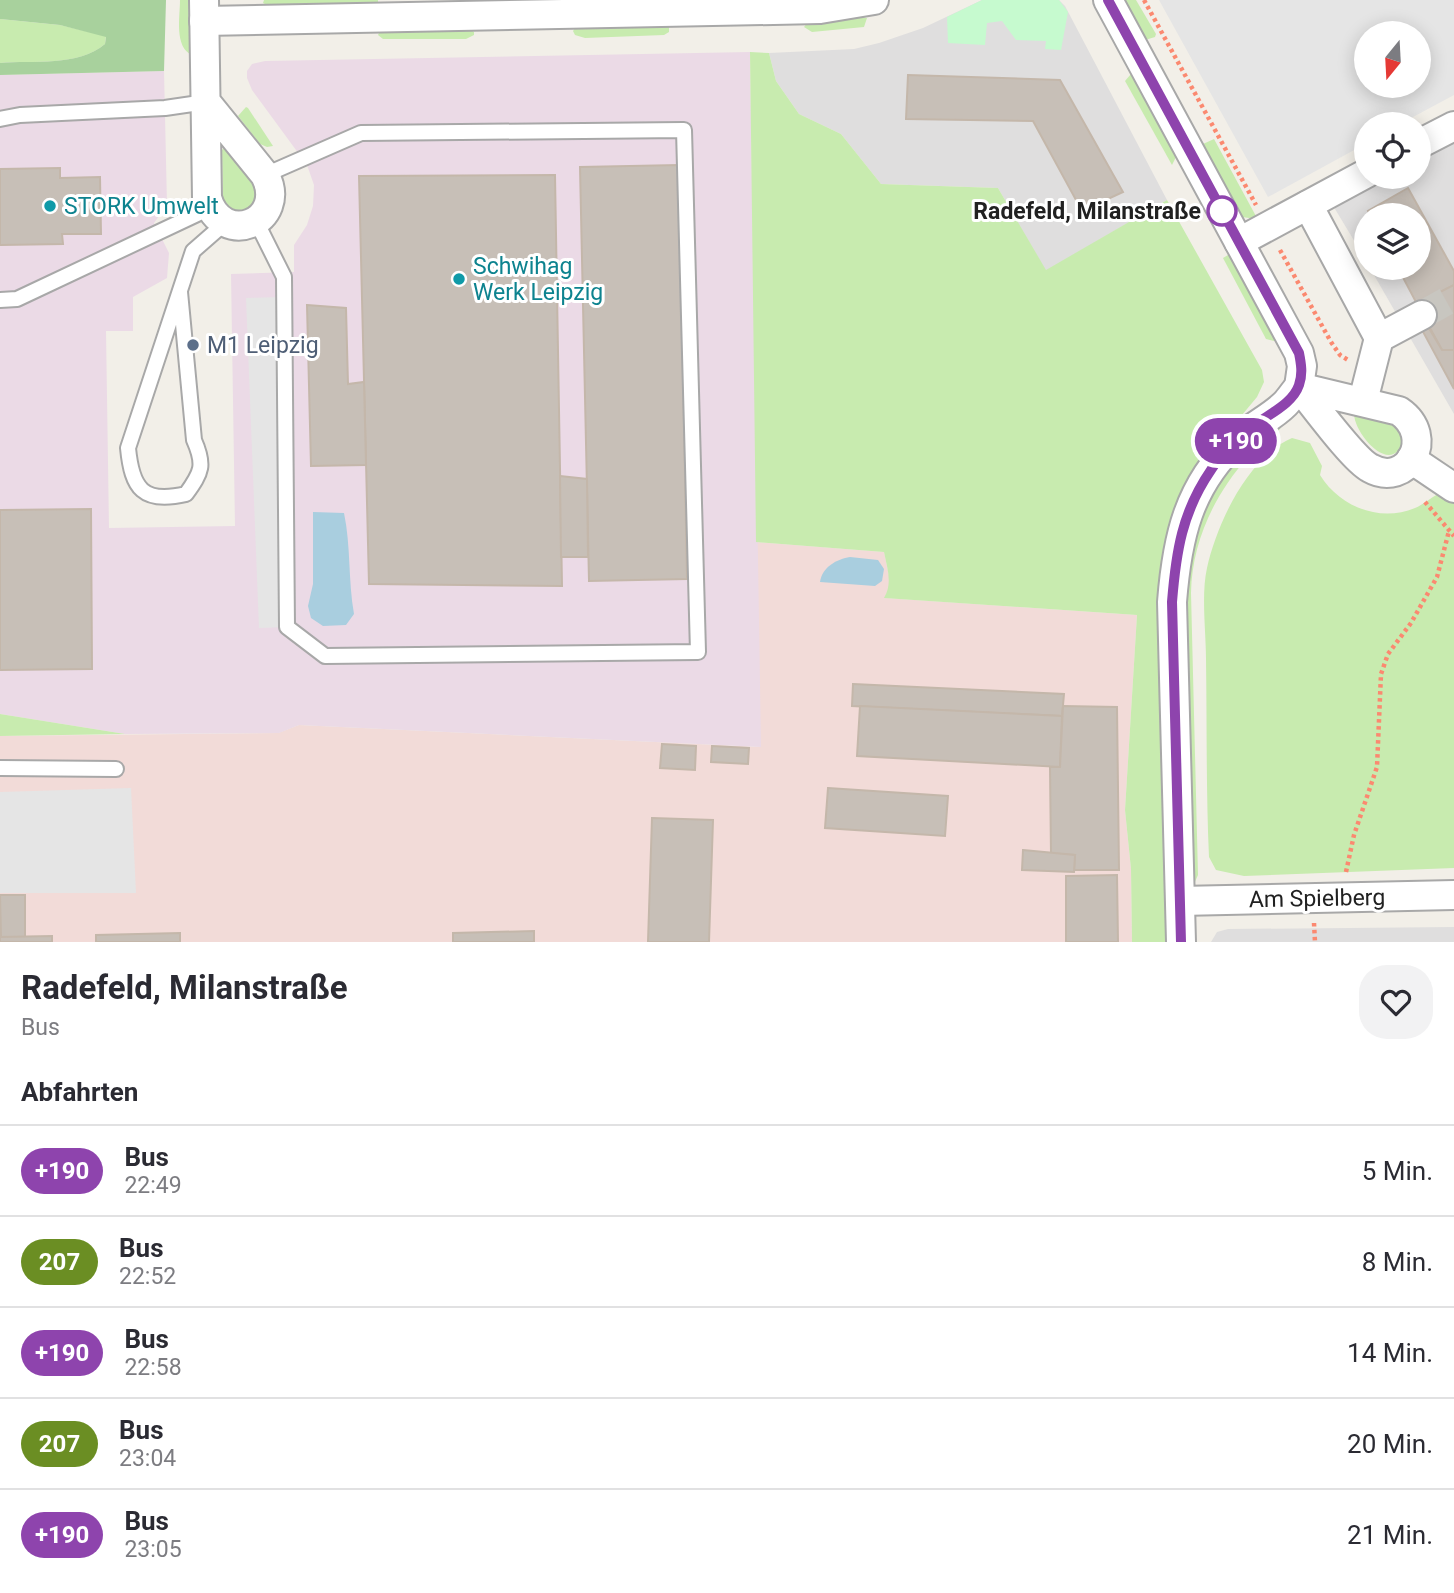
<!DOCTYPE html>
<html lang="de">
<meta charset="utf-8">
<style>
:root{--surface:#fff;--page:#f2f2f3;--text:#2b2b33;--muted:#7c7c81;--line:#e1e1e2}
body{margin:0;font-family:Roboto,sans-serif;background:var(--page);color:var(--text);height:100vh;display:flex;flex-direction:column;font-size:26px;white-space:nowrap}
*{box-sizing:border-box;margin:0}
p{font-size:23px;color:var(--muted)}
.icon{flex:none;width:38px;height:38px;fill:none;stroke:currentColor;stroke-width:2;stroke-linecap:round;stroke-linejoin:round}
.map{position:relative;height:942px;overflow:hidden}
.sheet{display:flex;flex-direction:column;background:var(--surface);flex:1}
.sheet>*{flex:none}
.badge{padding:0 14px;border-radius:23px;font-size:24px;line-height:46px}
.needle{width:46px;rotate:198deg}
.fabs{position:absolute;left:1354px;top:21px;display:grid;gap:14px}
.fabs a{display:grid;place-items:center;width:77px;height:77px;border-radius:50%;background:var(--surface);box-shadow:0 4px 18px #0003;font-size:35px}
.map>.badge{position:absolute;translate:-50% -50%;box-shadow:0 0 0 4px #fff}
h2{padding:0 21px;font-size:26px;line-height:63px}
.round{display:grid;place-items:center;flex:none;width:74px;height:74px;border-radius:28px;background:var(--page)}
.headline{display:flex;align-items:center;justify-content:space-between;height:119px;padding:0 21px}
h1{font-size:33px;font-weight:700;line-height:52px}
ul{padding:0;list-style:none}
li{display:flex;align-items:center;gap:21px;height:91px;padding:0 21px;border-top:2px solid var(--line)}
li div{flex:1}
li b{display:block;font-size:26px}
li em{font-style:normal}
li .badge{min-width:77px;font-weight:700;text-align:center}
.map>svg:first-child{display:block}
.residential{fill:#dfdede}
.commercial{fill:#f2dbd8}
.industrial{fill:#ebdae6}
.grass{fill:#c8ebaf}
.forest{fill:#a8d19d}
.park{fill:#c6facf}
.parking{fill:#e5e5e5;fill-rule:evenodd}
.water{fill:#a9cedf}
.building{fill:#c7bfb7;stroke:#c4b7aa;stroke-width:2}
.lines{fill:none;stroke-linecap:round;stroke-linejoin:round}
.minor-tunnel{stroke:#c8c6c0;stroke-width:28;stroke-dasharray:28 14;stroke-linecap:butt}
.service-casing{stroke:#a8a8a8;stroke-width:18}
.minor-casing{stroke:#a8a8a8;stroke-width:32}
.path{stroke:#fb8970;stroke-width:4.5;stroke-dasharray:3.5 3.5;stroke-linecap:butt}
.service{stroke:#fff;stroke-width:14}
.minor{stroke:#fff;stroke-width:28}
.line-casing{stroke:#fff;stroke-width:16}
.line{stroke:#8e44ad;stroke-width:10}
.culture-dot{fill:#0f9aa8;stroke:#fff;stroke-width:2.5}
.stop-dot{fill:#fff;stroke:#8e44ad;stroke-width:3.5}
.service-dot{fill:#5c6f8a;stroke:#fff;stroke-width:2.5}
.labels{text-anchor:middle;stroke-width:6;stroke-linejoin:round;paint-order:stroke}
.culture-label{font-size:23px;fill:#0d838f;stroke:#fff;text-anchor:start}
.stop-label{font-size:23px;font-weight:bold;fill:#212121;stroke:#fff;text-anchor:end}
.service-label{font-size:23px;fill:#4e5e75;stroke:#fff;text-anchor:start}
.street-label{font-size:23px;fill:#212121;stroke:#fff}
</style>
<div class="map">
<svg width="1454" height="942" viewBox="0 0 1454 942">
<rect width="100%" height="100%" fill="#f2efe8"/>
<!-- residential -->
<g class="residential">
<path d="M982 0H1059L1065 6 1167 200 1046 271 998 188 881 184 841 134 799 114 776 81 769 53 854 49 879 43 923 28Z"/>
<path d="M1454 140V414L1370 268H1419V215H1367V262L1332 204 1384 177H1419V158Z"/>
<path d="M1454 927V942H1211L1217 932 1228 929Z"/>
</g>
<!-- commercial -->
<path class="commercial" d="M756 542 884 552 889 575V590L885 598 1137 615 1125 810 1131 869 1132 942H0V736L278 733 299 725 760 747Z"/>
<!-- industrial -->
<path class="industrial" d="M750 52 761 747 299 725 279 733 125 734 0 714V75L164 71 167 205 154 223 169 253 167 278 133 297V331H106L109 528 235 526 231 274 294 272V245L307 225 313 206 314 185 307 165 252 90 247 78V71L252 64 265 61Z"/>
<!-- grass -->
<g class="grass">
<path d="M180 0H191L192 55C174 47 180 17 180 0Z"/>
<path d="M264 0H378V2L374 5H267L263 3Z"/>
<path d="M1124 0H1136L1156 34 1155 37 1145 40Z"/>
<path d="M859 17 867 18 864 27 812 32 804 27 808 22Z"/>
<path d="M0 19 60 25 106 36 105 44C78 67 34 60 0 63Z"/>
<path d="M669 26V32L664 35 585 38 575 35 573 31 576 27Z"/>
<path d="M469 29 474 32V35L466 39H383L378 35 380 31Z"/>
<path d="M750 52 769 53 776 81 799 114 841 134 881 184 998 188 1046 270 1167 200 1262 370 1264 382 1257 397 1197 469 1159 593 1166 942H1132L1131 869 1125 810 1137 615 884 598C893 583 887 568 884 552L756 542Z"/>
<path d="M1131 74 1134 75 1178 153 1172 165 1125 81Z"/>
<path d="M246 107 248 108 273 146 267 147 260 144 238 116Z"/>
<path d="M1214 139 1257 218 1256 219 1242 217 1203 144Z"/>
<path d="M225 147C235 159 271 191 251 206 245 212 238 212 230 210L223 200 222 150Z"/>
<path d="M1233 252 1280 339 1274 341 1266 339 1223 258Z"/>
<path d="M1354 414 1395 423 1404 439C1393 478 1355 436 1354 414Z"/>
<path d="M1283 424C1276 438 1258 446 1248 457 1214 495 1192 542 1191 593L1198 875 1194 884 1185 609 1191 549 1205 509 1230 467 1250 444Z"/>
<path d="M1292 438 1310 443 1322 466 1320 475C1339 506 1379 523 1415 508 1423 505 1430 498 1438 494L1454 503V868L1244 876 1216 870 1209 857C1206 792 1207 725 1206 659 1206 632 1201 595 1207 568 1217 523 1248 457 1292 438Z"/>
<path d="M0 714 125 734 0 736Z"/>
</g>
<!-- forest -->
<path class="forest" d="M0 0H166L164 71 0 75V63C33 60 78 67 105 44L106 37 60 25 0 19Z"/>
<!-- park -->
<path class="park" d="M982 0H1059L1068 12 1061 50 1045 49 1046 41 1016 40 1002 21 987 23 985 45 948 43 947 17Z"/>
<!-- parking -->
<g class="parking">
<path d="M1159 0H1454V95L1400 124H1367V143L1268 197ZM1367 33H1419V86H1367Z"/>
<path d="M284 297 287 627 259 628 246 298Z"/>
<path d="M131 788 136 893H0V792Z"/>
</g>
<!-- water -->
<g class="water">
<path d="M313 512 344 513C351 546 348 580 354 614L346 625 323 626 311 618 308 606 313 584Z"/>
<path d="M850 557 878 560 884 569 882 581 875 586 820 582C822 567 837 559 850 557Z"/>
</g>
<!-- building -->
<g class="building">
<path d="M908 75 1060 80 1123 192 1082 211 1033 121 906 119Z"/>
<path d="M679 165 687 579 589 581 580 167Z"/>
<path d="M60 168V178L100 177 101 234H62L63 244 0 245V169Z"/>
<path d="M555 175 562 586 369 584 359 176Z"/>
<path d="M1408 188 1454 271V285L1417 304 1398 268H1419V215H1370L1368 211Z"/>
<path d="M1454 285V350H1442L1417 304Z"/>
<path d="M307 305 346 308 348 384 364 382 366 465 311 466Z"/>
<path d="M1427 325 1442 350H1454V389L1421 328Z"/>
<path d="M560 476 587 479 588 557H561Z"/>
<path d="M91 509 92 669 0 670V510Z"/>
<path d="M853 684 1064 694 1062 716 852 706Z"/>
<path d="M860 706 1062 716 1060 767 857 756Z"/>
<path d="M1063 706 1117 707 1119 870H1074L1075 855 1051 854 1050 767H1060Z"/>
<path d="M662 744 696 746 695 770 660 768Z"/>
<path d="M712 746 749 748 748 764 711 762Z"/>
<path d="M828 788 948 796 945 836 825 828Z"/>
<path d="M652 818 713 820 709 942H648Z"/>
<path d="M1023 850 1075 855 1074 872 1022 870Z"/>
<path d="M1117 875 1118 942H1066V876Z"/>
<path d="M0 895H25V937H1Z"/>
<path d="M534 931V942H453V933Z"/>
<path d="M180 933V942H96V935Z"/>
<path d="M52 936V942H0V937Z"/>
</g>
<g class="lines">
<!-- minor-tunnel -->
<path class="minor-tunnel" d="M1422 315 1454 297"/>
<!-- service casing -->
<g class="service-casing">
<g id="service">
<path d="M0 119 20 115 165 108 206 102"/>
<path d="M256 221 284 277 287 627 325 656 698 652 684 130 361 133 265 175"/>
<path d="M180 292 194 440C205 465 202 472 186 494 143 504 132 489 128 448L193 251 225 223"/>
<path d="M0 300 17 299 210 208"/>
<path d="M0 768 116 769"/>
</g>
</g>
<!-- minor casing -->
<g class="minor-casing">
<g id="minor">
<path d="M204 0 207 198C222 249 289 222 265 175L206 102"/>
<path d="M1108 0 1299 353 1302 366 1299 387"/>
<path d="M204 21 820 9 874 0"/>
<path d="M1419 144 1454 126"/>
<path d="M1308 205 1379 338"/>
<path d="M1239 242 1367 173"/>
<path d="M1299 387 1399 411C1437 437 1407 489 1370 468 1353 459 1314 405 1299 387Z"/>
<path d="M1363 401 1379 338 1422 315"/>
<path d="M1411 459 1454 488"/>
<path d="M1180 901 1454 895"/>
<path d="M1181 942 1172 602C1177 538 1188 486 1237 440 1252 426 1271 418 1285 404 1290 399 1294 392 1299 387"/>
</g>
</g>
<!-- path -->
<g class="path">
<path d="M1144 0 1256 205"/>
<path d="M1280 250 1331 342 1340 355 1348 360"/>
<path d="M1425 502 1454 536"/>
<path d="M1346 872 1354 835 1377 767 1381 674 1388 654 1411 623 1437 577 1449 531"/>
<path d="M1314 923 1315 942"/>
</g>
<!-- service -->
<use href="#service" class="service"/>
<!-- minor -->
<use href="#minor" class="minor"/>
</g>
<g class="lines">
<!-- line casing -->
<g class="line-casing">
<path id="line" d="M1108 0 1299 353C1301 363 1303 374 1299 385 1293 403 1271 413 1256 424 1240 436 1222 452 1211 470 1182 512 1176 552 1172 602L1181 942"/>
</g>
<!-- line -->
<use href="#line" class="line"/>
</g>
<!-- markers -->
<g class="culture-dot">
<circle cx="50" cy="206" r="7"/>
<circle cx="459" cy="279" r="7"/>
</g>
<circle class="stop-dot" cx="1222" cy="211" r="14"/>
<circle class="service-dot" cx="193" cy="345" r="7"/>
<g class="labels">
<!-- culture labels -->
<g class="culture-label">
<text x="64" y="214">STORK Umwelt</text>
<text x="473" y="274">Schwihag<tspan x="473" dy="26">Werk Leipzig</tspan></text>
</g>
<!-- stop labels -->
<g class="stop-label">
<text x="1201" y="219">Radefeld, Milanstraße</text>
</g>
<!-- service labels -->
<g class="service-label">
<text x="207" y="353">M1 Leipzig</text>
</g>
<!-- street labels -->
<g class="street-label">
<text transform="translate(1317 898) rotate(-1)" y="8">Am Spielberg</text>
</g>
</g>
</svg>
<div class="fabs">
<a><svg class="needle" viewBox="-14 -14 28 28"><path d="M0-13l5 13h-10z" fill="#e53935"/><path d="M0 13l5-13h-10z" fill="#7c7c81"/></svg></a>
<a><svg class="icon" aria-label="locate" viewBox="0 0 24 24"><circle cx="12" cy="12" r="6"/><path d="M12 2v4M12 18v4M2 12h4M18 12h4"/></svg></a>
<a><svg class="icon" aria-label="layers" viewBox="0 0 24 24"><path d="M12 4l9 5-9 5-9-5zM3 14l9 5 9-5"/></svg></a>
</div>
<b class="badge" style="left:1236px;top:441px;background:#8e44ad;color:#fff">+190</b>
</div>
<section class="sheet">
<div class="headline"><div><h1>Radefeld, Milanstraße</h1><p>Bus</p></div><a class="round"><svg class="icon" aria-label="heart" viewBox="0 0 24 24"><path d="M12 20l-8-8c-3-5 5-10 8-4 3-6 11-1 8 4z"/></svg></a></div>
<h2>Abfahrten</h2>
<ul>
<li><span class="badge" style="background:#8e44ad;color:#fff">+190</span><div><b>Bus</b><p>22:49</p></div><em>5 Min.</em></li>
<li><span class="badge" style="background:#6b8e23;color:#fff">207</span><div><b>Bus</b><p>22:52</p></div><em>8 Min.</em></li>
<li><span class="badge" style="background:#8e44ad;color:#fff">+190</span><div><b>Bus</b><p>22:58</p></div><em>14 Min.</em></li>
<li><span class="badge" style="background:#6b8e23;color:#fff">207</span><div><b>Bus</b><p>23:04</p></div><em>20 Min.</em></li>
<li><span class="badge" style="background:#8e44ad;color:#fff">+190</span><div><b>Bus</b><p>23:05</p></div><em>21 Min.</em></li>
</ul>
</section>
